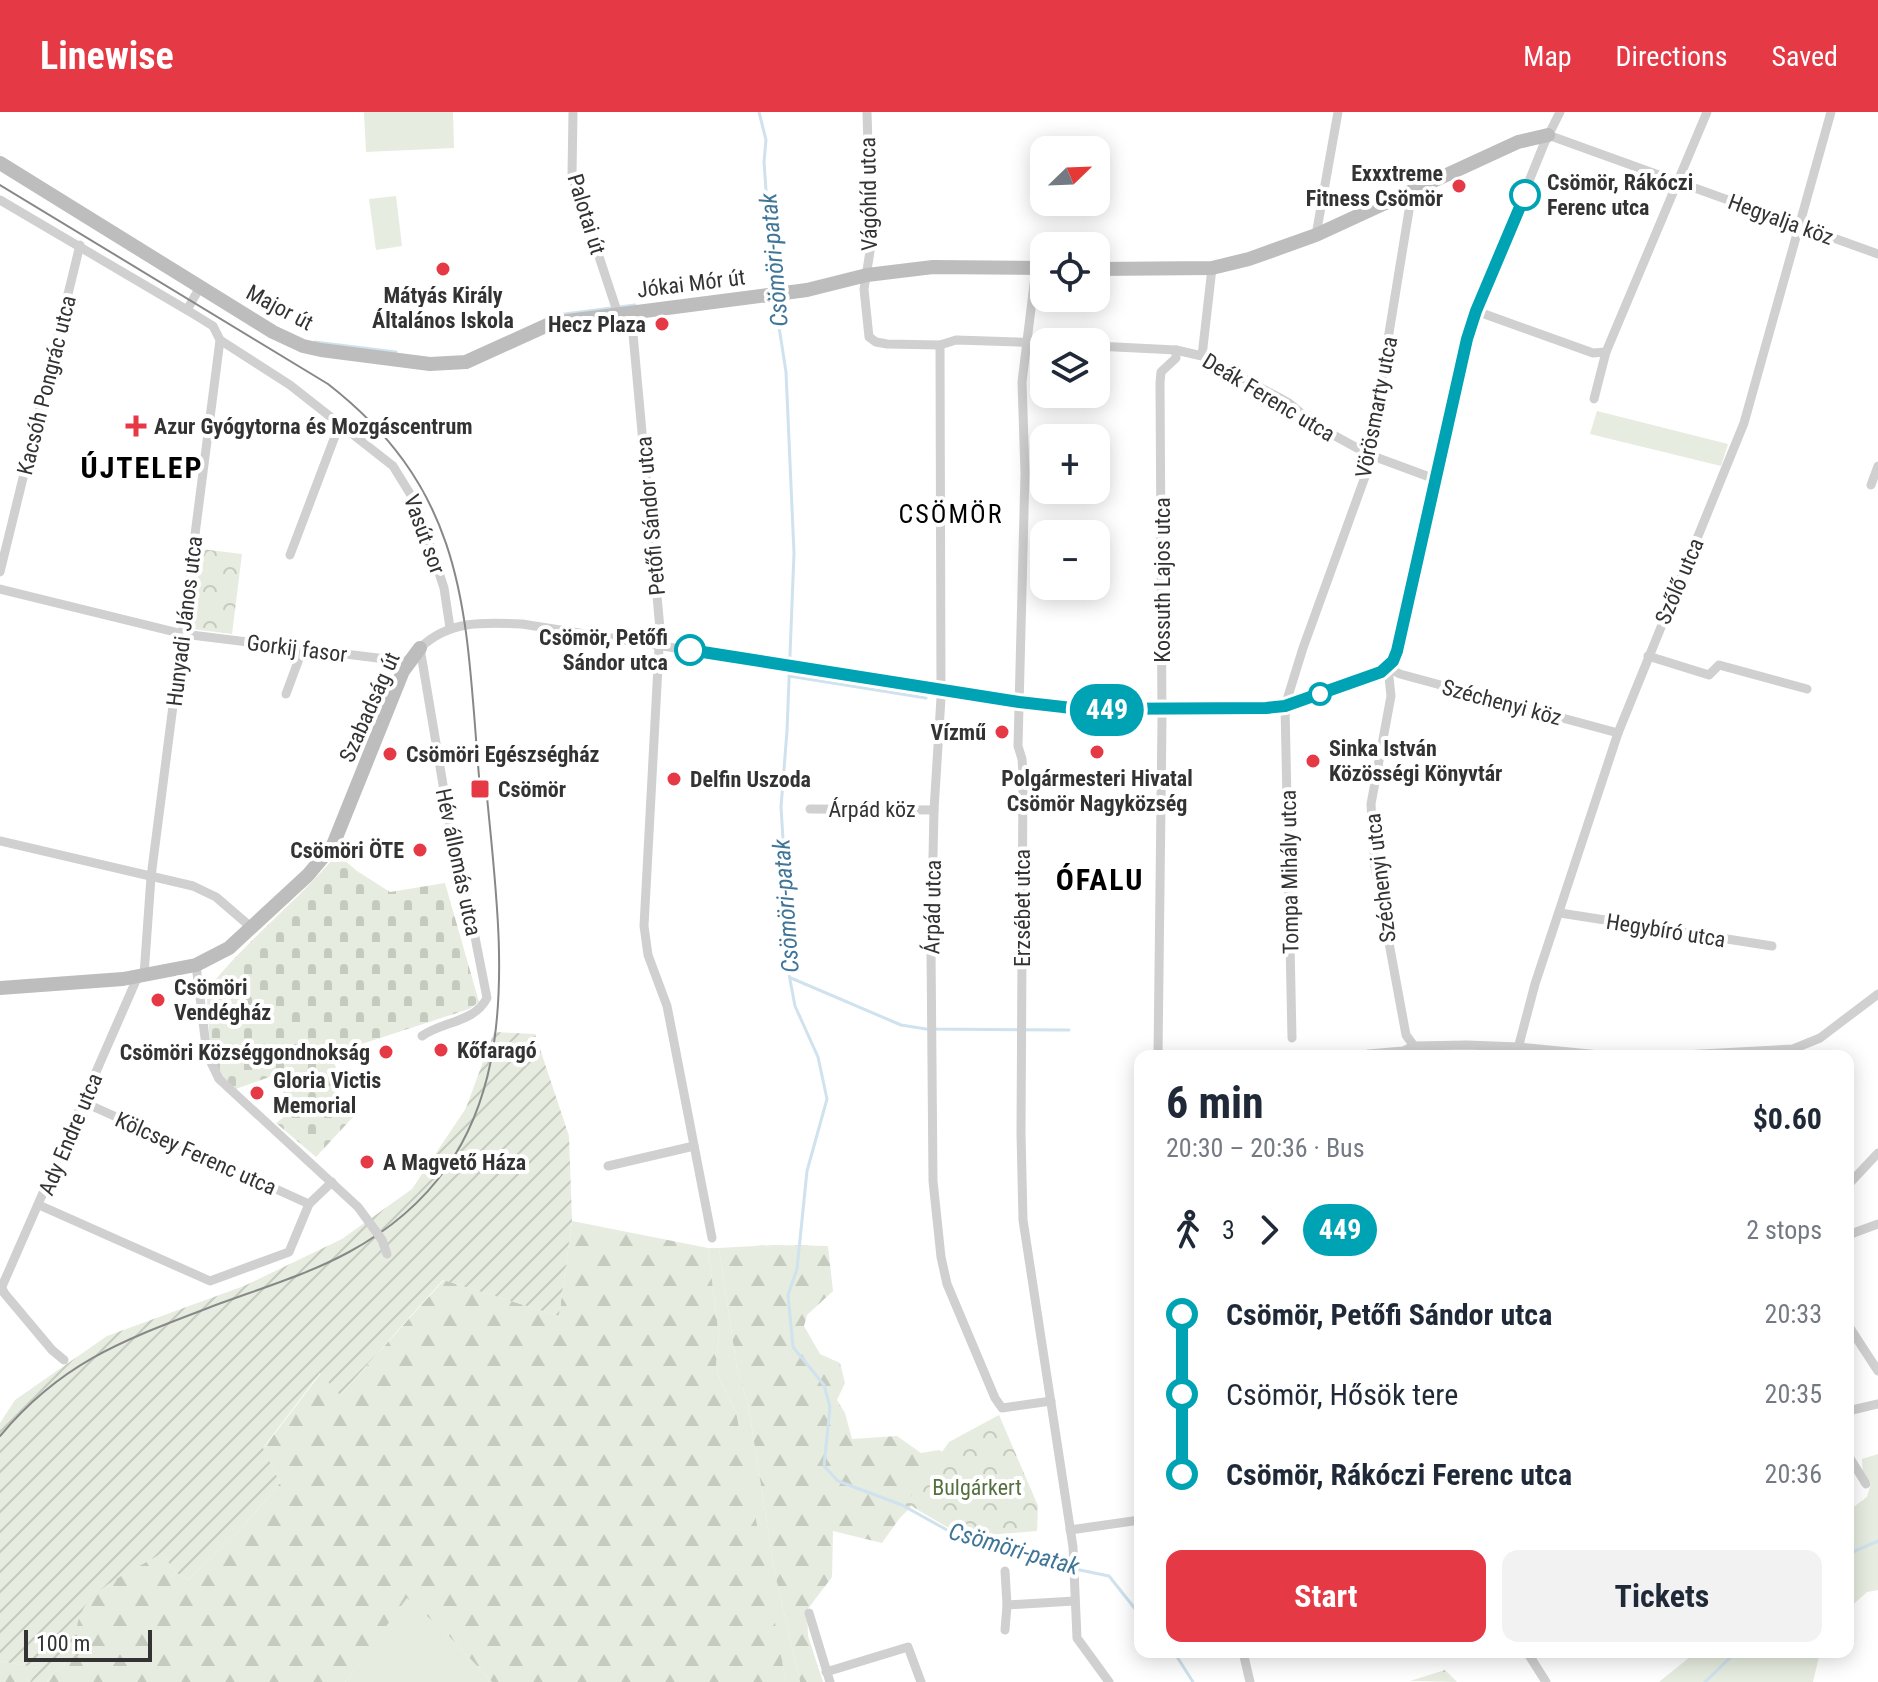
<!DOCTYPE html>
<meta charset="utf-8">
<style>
:root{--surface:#fff;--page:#f2f2f3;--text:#1f2937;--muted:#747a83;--accent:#e63946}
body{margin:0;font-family:"Roboto Condensed",sans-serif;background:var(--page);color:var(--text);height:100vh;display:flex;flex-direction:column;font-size:30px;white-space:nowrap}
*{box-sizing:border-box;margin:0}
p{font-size:26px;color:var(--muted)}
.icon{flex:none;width:44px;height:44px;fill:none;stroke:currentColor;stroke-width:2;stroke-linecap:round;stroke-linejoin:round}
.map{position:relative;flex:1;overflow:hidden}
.sheet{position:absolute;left:1134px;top:938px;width:720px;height:608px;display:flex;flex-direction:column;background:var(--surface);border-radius:16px;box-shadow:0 4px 20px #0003}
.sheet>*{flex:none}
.badge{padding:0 16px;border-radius:26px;font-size:28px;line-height:52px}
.needle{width:52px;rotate:67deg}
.tools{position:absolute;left:1030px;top:24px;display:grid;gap:16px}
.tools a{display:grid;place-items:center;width:80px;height:80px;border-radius:16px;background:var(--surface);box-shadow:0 4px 20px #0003;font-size:40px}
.scale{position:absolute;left:24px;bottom:20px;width:128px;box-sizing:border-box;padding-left:8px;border:4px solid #333;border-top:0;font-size:22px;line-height:28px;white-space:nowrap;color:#333;-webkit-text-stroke:6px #fff;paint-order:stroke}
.map>.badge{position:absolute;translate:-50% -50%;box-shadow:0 0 0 4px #fff}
.legs{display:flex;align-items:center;gap:12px;height:88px;padding:0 32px;font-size:26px}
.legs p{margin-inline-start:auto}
.head{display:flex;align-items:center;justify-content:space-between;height:136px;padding:0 32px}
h1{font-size:44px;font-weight:700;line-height:60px}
.action{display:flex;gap:16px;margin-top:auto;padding:16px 32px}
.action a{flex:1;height:92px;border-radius:16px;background:var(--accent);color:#fff;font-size:32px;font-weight:700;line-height:92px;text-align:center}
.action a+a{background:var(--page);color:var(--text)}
ul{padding:0 32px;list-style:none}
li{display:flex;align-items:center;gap:28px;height:80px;font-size:30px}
li i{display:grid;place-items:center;width:12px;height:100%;margin:0 10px;background:currentColor}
li i::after{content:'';width:20px;height:20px;margin:-10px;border:6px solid;border-radius:50%;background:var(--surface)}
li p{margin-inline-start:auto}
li:first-child i{background:linear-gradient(#0000 50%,currentColor 0)}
li:last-child i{background:linear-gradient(currentColor 50%,#0000 0)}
header{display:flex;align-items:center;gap:48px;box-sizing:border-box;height:112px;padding:0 40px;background:var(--accent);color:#fff}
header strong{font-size:38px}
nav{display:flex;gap:44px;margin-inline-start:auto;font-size:28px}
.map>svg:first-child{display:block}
.grass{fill:#e6ecdf}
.forest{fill:url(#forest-firs)}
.cemetery{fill:url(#cemetery-stones)}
.park{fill:url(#park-crowns)}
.garden{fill:url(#garden-furrows)}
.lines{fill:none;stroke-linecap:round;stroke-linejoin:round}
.stream{stroke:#cfe2ee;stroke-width:3}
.street{stroke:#d0d0d0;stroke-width:9}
.secondary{stroke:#bdbdbd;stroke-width:14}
.tram{stroke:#888;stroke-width:2}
.street-bridge{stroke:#d0d0d0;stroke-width:9}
.line-1-casing{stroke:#fff;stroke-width:18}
.line-1{stroke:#00a3b4;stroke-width:12}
.poi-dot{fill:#e63946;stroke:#fff;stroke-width:3}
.stop-1-dot{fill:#fff;stroke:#00a3b4;stroke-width:4}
.labels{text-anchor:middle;stroke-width:8;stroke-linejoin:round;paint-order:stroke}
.poi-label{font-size:22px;font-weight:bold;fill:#333;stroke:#fff;text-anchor:start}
.stop-label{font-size:22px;font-weight:bold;fill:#333;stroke:#fff;text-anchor:start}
.street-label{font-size:22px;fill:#333;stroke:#fff}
.park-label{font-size:22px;fill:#56703f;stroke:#fff}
.water-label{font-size:24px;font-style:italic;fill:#3f7597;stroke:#fff}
.quarter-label{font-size:26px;letter-spacing:2px;fill:#000;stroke:#fff}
.district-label{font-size:30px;font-weight:bold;letter-spacing:2px;fill:#000;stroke:#fff}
</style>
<header>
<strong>Linewise</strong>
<nav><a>Map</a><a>Directions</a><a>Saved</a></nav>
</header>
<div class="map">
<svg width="1878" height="1570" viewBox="0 0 1878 1570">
<defs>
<pattern id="forest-firs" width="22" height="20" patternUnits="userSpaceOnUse" patternTransform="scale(2)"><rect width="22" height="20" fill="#e6ecdf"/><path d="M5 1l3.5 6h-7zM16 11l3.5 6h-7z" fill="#c6cbc0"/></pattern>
<pattern id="cemetery-stones" width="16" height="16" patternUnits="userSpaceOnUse" patternTransform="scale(2)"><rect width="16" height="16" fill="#e6ecdf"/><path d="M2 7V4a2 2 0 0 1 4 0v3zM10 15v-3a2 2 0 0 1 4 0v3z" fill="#c6cbc0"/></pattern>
<pattern id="park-crowns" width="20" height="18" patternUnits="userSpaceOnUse" patternTransform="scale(2)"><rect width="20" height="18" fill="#e6ecdf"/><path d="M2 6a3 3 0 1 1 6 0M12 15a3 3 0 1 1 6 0" fill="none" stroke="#c6cbc0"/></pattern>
<pattern id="garden-furrows" width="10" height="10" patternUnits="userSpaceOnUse" patternTransform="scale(2)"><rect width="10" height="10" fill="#e6ecdf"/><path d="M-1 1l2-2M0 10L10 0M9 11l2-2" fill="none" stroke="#c6cbc0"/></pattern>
</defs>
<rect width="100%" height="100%" fill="#fff"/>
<!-- grass -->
<g class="grass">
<path d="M364 0H453L454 36 366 40Z"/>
<path d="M396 84 402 134 376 138 369 87Z"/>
<path d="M1597 299 1728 332 1721 354 1590 322Z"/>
<path d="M708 1136H719L737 1257 748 1292 775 1462 800 1570H786L763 1451 505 1570 736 1300 721 1271 716 1252 719 1225Z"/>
<path d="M1878 1342V1478L1867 1480 1848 1497V1399L1867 1385 1871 1371 1863 1362 1862 1347Z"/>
<path d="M407 1485 448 1523 492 1570H345Z"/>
<path d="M1696 1540H1820L1813 1570H1659Z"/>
</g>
<!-- forest -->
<g class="forest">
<path d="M572 1109 708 1136 719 1225 716 1252 721 1271 736 1300 786 1570H492L448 1523 407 1486 345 1570H47L55 1559 79 1543C62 1483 119 1467 162 1441L175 1460 188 1468 240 1418 280 1371 263 1337 321 1261 341 1282 444 1168 559 1204Z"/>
<path d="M774 1133 828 1134 833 1179 807 1203 804 1214 820 1242 840 1251 845 1271 837 1288 845 1301 852 1327 897 1324 921 1341 939 1338 957 1347 899 1407 882 1431 833 1419 832 1465 807 1498 808 1524 823 1570H800L775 1462 748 1292 737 1257 719 1136Z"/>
<path d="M0 1549 40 1556 30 1570H0Z"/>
</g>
<!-- cemetery -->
<path class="cemetery" d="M337 742 357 759 390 780 445 771 479 890 469 897 331 942 341 970 333 986 353 1005 316 1045 276 1011 284 1005 283 977 278 962 233 978C205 953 210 910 206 876L212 872C250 825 298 789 337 742Z"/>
<!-- park -->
<g class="park">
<path d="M201 437 242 442 232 522 192 517Z"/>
<path d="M999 1303 1038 1394 1037 1419 964 1425 906 1391 949 1330Z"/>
<path d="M1445 1558 1457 1570 1410 1569Z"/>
</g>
<!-- garden -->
<path class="garden" d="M494 920 535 922 569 1024 572 1109 559 1204 443 1168 340 1283 320 1261 263 1336 280 1371 240 1418 188 1468 175 1460 162 1441C120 1467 62 1484 80 1543L55 1559 47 1570H30L39 1556 0 1549V1311L15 1288 107 1224 244 1174 342 1127 412 1077 466 996Z"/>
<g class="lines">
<!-- stream -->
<g class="stream">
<path d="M759 0 766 28 764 50 773 177"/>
<path d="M775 189 786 260 794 441 787 619 781 695 785 759V841L795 894 818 945 827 987 807 1059 797 1157 788 1183 793 1235 824 1273 830 1295 824 1354 838 1369 902 1393 965 1428 994 1432 1041 1450 1109 1464 1140 1503"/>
<path d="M557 203 635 193"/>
<path d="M315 230 396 240"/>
<path d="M789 564 926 586"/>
<path d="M791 866 901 913 926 917 1069 918"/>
<path d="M1848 1442 1878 1429"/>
<path d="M1174 1540 1193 1570"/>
<path d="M1705 1570 1736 1540"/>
</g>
<!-- street -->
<g class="street">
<path d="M573 0 572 63 618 202"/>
<path d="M867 0 871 133 864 177 869 225 876 230 887 232 940 233 956 228 1044 231"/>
<path d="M1548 23 1878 142"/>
<path d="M0 88 187 198"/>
<path d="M1316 123 1338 0"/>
<path d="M1036 156 1022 270 1025 361 1018 634 1022 647 1023 661 1021 1021 1023 1108 1073 1435 1077 1526 1109 1570"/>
<path d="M1476 199 1593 241 1606 240 1707 0"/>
<path d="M631 200 660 517 644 814 648 843 667 894 712 1126"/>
<path d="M220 228 290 273 393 354 417 393 444 476 450 516"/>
<path d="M940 233 941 586 934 698 931 837 933 1069 941 1145 947 1172 995 1286 1002 1296 1051 1289"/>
<path d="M1096 234 1176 238 1202 244 1289 291 1315 313 1370 343 1435 367"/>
<path d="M1202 244 1212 156"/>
<path d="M1594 287 1606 240"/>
<path d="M1871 373 1878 354"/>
<path d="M290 443 340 311"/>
<path d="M0 460 80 133"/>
<path d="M0 477 183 522 410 550"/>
<path d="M1648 544 1709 563 1719 553 1807 577"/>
<path d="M1388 556 1400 562 1618 621"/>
<path d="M286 582 303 536"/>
<path d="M810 697 934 698"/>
<path d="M0 729 193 774 216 785 252 816"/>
<path d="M1560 801 1772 834"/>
<path d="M196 853 207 942 219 967 358 1095 369 1110"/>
<path d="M144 863 151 765 220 228 213 214 187 198 200 175"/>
<path d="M422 924C443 909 474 911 487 886L473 815 454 738 420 536C449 508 485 510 522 512L1019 590 1081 597 1266 596 1285 594 1388 556"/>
<path d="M1292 926 1285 594 1303 536 1366 362 1412 80"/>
<path d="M1414 934 1406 923 1375 755 1371 692 1391 584 1388 556 1397 539 1471 213 1544 32 1560 0"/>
<path d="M1158 944 1162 607 1160 271 1161 260 1176 246V238"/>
<path d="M1368 944V942L1403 939 1414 934 1467 933 1519 935 1610 944"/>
<path d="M1516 944 1535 872 1618 621 1744 311 1831 0"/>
<path d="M1664 944 1793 937 1820 926 1878 882"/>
<path d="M83 990 309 1092"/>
<path d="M608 1054 694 1034"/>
<path d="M1848 1073 1878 1041"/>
<path d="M39 1093 210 1169 289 1140 309 1092 332 1070"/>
<path d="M1848 1123 1878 1112"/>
<path d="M382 1128 387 1142"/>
<path d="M0 1173 5 1182 52 1238 64 1248"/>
<path d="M0 1179 138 864"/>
<path d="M1848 1213 1878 1259"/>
<path d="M1848 1299 1878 1292"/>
<path d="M1848 1343 1866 1372"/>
<path d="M1070 1418 1140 1408"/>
<path d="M1005 1459 1007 1493 1074 1489"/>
<path d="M809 1501 830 1570"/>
<path d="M1005 1518 1007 1493"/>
<path d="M1243 1540 1250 1570"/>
<path d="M1527 1540 1546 1570"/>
<path d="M826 1560 908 1535 921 1570"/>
</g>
<!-- secondary -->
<g class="secondary">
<path d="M0 51 273 220 303 234 321 238 430 252 466 250 552 211 807 178 867 163 933 155 1044 156"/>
<path d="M1096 157 1212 156 1249 147 1316 123 1518 30 1548 23"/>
<path d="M0 876 123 867 196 853 229 836 308 763 333 733 403 559 420 536"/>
</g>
<!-- tram -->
<g class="tram">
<path d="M0 73 328 272C473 385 465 508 480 676"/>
<path d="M0 1324C61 1251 121 1229 208 1196 255 1178 305 1164 349 1140 534 1039 503 851 486 675"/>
</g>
<!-- street-bridge -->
<path class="street-bridge" d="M369 1110 382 1128"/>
</g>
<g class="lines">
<!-- line-1 casing -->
<g class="line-1-casing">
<path id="line-1" d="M690 538 1019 590 1081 597 1266 596 1285 594 1381 560 1393 549 1397 539 1467 227 1476 199 1525 83"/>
</g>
<!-- line-1 -->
<use href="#line-1" class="line-1"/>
</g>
<!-- markers -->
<g class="poi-dot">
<circle cx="1459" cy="74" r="8"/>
<circle cx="443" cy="157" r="8"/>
<circle cx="662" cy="212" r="8"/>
<path d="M132 302h8v8h8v8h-8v8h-8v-8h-8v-8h8z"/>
<circle cx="1002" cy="620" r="8"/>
<circle cx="1097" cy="640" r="8"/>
<circle cx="390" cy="642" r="8"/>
<circle cx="1313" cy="649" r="8"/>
<circle cx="674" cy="667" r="8"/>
<rect x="470" y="667" width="20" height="20" rx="4"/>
<circle cx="420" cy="738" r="8"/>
<circle cx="158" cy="888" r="8"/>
<circle cx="441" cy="938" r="8"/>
<circle cx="386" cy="940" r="8"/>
<circle cx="257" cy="981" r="8"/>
<circle cx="367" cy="1050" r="8"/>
</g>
<g class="stop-1-dot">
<circle cx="1525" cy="83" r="14"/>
<circle cx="690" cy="538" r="14"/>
<circle cx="1320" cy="582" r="10"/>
</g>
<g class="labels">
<!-- poi labels -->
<g class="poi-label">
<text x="1443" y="69" text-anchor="end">Exxxtreme<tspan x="1443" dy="25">Fitness Csömör</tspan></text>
<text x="443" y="191" text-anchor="middle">Mátyás Király<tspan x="443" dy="25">Általános Iskola</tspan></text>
<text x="646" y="220" text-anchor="end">Hecz Plaza</text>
<text x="154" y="322">Azur Gyógytorna és Mozgáscentrum</text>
<text x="986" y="628" text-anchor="end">Vízmű</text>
<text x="1329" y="644">Sinka István<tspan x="1329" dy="25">Közösségi Könyvtár</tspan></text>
<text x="406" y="650">Csömöri Egészségház</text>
<text x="1097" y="674" text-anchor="middle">Polgármesteri Hivatal<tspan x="1097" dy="25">Csömör Nagyközség</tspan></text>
<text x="690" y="675">Delfin Uszoda</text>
<text x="498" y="685">Csömör</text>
<text x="404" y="746" text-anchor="end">Csömöri ÖTE</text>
<text x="174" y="883">Csömöri<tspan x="174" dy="25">Vendégház</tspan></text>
<text x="457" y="946">Kőfaragó</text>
<text x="370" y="948" text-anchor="end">Csömöri Községgondnokság</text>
<text x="273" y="976">Gloria Victis<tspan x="273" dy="25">Memorial</tspan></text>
<text x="383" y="1058">A Magvető Háza</text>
</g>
<!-- stop labels -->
<g class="stop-label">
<text x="1547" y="78">Csömör, Rákóczi<tspan x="1547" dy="25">Ferenc utca</tspan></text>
<text x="668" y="533" text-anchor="end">Csömör, Petőfi<tspan x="668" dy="25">Sándor utca</tspan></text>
</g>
<!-- street labels -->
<g class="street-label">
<text transform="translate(868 82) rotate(-91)" y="8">Vágóhíd utca</text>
<text transform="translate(587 102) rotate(73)" y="8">Palotai út</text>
<text transform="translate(1781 107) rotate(20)" y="8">Hegyalja köz</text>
<text transform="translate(691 171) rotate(-7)" y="8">Jókai Mór út</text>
<text transform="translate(280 195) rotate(28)" y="8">Major út</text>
<text transform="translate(46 273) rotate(-76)" y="8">Kacsóh Pongrác utca</text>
<text transform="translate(1269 285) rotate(31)" y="8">Deák Ferenc utca</text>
<text transform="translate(1376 295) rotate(-79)" y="8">Vörösmarty utca</text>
<text transform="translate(650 404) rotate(-95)" y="8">Petőfi Sándor utca</text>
<text transform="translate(425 422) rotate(70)" y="8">Vasút sor</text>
<text transform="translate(1162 468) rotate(-90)" y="8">Kossuth Lajos utca</text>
<text transform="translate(1679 469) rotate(-67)" y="8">Szőlő utca</text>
<text transform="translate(184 509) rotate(-83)" y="8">Hunyadi János utca</text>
<text transform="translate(297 536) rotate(7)" y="8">Gorkij fasor</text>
<text transform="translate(1502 590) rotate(15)" y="8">Széchenyi köz</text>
<text transform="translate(369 595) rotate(-66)" y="8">Szabadság út</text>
<text x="872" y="705">Árpád köz</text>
<text transform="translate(459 750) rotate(78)" y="8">Hév állomás utca</text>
<text transform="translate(1289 760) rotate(-91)" y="8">Tompa Mihály utca</text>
<text transform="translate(1380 766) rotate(-97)" y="8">Széchenyi utca</text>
<text transform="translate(932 795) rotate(-89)" y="8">Árpád utca</text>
<text transform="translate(1022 796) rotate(-90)" y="8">Erzsébet utca</text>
<text transform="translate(1666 818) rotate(9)" y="8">Hegybíró utca</text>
<text transform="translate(70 1022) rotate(-67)" y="8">Ady Endre utca</text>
<text transform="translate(196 1041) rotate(24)" y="8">Kölcsey Ferenc utca</text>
</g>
<!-- park labels -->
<g class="park-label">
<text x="977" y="1383">Bulgárkert</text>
</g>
<!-- water labels -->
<g class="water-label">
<text transform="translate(774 148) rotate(-95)" y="8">Csömöri-patak</text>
<text transform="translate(786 794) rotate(-94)" y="8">Csömöri-patak</text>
<text transform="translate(1014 1437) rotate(16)" y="8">Csömöri-patak</text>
</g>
<!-- quarter labels -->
<g class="quarter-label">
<text x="951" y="411">CSÖMÖR</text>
</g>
<!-- district labels -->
<g class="district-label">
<text x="142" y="366">ÚJTELEP</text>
<text x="1100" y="778">ÓFALU</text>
</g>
</g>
</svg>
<div class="tools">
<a><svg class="needle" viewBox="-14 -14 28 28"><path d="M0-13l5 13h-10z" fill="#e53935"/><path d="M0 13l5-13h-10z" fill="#747a83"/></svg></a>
<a><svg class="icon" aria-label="locate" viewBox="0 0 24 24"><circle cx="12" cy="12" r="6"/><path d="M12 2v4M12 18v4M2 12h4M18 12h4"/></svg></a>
<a><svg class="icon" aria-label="layers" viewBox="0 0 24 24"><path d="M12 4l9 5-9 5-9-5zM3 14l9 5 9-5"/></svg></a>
<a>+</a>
<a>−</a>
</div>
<div class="scale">100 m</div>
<b class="badge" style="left:1107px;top:598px;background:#00a3b4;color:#fff">449</b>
<section class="sheet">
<div class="head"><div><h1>6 min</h1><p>20:30 – 20:36 · Bus</p></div><b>$0.60</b></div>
<div class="legs"><svg class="icon" aria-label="walk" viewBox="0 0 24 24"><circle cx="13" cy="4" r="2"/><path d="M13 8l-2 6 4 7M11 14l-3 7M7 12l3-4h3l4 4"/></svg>3<svg class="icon" aria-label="forward" viewBox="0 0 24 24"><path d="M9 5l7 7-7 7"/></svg><b class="badge" style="background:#00a3b4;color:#fff">449</b><p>2 stops</p></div>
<ul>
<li><i style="color:#00a3b4"></i><b>Csömör, Petőfi Sándor utca</b><p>20:33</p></li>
<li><i style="color:#00a3b4"></i><span>Csömör, Hősök tere</span><p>20:35</p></li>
<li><i style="color:#00a3b4"></i><b>Csömör, Rákóczi Ferenc utca</b><p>20:36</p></li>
</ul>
<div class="action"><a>Start</a><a>Tickets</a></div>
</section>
</div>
